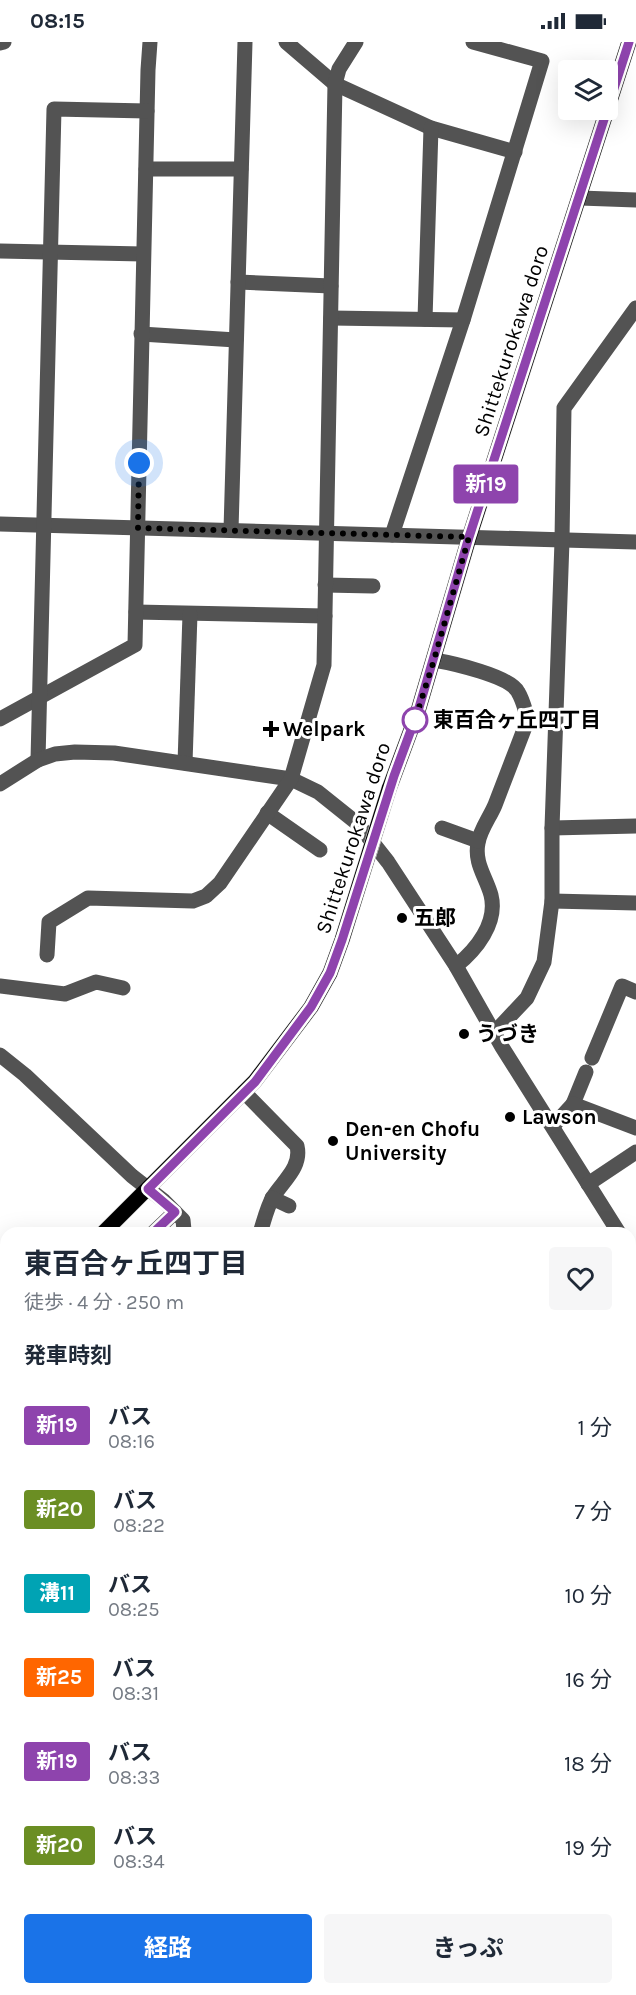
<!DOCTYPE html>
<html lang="ja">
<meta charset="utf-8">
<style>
:root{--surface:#fff;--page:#f6f6f7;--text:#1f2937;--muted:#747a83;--accent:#1a73e8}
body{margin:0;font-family:Karla,"Noto Sans JP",sans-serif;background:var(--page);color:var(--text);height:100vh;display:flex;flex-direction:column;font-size:22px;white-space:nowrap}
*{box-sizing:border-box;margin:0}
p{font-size:20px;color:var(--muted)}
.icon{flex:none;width:33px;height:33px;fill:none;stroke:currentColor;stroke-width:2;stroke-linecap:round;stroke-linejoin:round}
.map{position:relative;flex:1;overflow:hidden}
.sheet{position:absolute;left:0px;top:1185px;width:636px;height:768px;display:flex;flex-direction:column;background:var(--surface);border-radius:18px 18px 0 0;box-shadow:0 6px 24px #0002}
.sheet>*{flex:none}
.badge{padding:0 12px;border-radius:4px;font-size:21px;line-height:39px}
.tools{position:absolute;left:558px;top:18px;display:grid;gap:12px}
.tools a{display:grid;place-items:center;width:60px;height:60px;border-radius:6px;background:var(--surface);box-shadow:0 6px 24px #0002;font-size:30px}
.you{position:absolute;width:30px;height:30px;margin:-15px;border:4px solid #fff;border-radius:50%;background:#1a73e8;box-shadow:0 0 0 9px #1a73e833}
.map>.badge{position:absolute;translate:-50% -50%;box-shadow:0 0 0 3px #fff}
h2{padding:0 24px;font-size:22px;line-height:54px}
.round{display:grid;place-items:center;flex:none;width:63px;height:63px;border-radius:6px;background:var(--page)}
.head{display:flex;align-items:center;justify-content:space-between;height:102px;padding:0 24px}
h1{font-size:28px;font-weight:700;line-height:45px}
.action{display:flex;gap:12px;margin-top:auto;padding:12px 24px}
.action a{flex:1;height:69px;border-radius:6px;background:var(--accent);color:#fff;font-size:24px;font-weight:700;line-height:69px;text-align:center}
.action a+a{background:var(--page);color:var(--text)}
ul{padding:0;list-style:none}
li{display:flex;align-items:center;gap:18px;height:84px;padding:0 24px}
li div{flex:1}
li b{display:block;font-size:22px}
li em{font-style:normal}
li .badge{min-width:66px;font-weight:700;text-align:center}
.status{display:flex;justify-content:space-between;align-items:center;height:42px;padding:0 30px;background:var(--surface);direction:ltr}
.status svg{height:16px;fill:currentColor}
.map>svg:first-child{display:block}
.green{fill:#dadada}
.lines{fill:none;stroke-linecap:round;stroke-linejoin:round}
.stream{stroke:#a1a1a1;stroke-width:4.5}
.major-casing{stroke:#dbdbdb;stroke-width:16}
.minor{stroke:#535353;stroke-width:15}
.major{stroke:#000;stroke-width:15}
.major-bridge-casing{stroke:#dbdbdb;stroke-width:16;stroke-linecap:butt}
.major-bridge{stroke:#000;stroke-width:15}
.line-casing{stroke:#fff;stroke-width:14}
.line{stroke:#8e44ad;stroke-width:9}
.walk{stroke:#000;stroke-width:6;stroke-dasharray:0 10.8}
.stop-dot{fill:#fff;stroke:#8e44ad;stroke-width:3}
.poi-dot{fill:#000;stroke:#fff;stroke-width:2}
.labels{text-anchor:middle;stroke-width:6;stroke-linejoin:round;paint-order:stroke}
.street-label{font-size:21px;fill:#000;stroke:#fff}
.stop-label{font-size:21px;font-weight:bold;fill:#000;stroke:#fff;text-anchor:start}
.poi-label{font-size:21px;font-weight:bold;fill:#000;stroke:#fff;text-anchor:start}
</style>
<div class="status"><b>08:15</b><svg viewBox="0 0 49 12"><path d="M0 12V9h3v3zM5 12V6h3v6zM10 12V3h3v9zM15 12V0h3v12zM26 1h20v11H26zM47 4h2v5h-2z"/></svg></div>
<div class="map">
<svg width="636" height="1953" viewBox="0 0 636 1953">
<rect width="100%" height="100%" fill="#fff"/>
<!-- green -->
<path class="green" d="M630 1607 636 1622V1871L630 1891Z"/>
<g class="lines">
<!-- stream -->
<g class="stream">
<path d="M632 1223 630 1225 636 1240"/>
<path d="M630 1409 635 1399"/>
<path d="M630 1588 636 1598"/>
<path d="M630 1665 636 1638"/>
<path d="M630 1687 636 1707"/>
<path d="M630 1911 636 1904"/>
<path d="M617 1953 620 1947"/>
</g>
<!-- major casing -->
<g class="major-casing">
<g id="major">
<path d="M389 747 418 669 469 496 629 0"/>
<path d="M103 1191 255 1039 311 965 330 931"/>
<path d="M0 1293 6 1287"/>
</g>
</g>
<!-- minor -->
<g class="minor">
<path d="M286 0 335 42 431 86 515 110"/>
<path d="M0 1 4 0"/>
<path d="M146 127H241"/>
<path d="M580 156 636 158"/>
<path d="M0 209 143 212"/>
<path d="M238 240 331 244"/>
<path d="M331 276 463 278"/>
<path d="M425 277 431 86"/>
<path d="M141 292 236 298"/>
<path d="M0 482 636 500"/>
<path d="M231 488 245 0"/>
<path d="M392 493 463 278 542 19 473 0"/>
<path d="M325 543 373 544"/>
<path d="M136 570 325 574"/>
<path d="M434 618C452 621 510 634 518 650 523 658 525 668 528 677 517 706 506 734 495 763 490 775 480 788 478 801 474 821 486 835 491 853 498 881 476 908 456 924"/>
<path d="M0 677 135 603 148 28 150 0"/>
<path d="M38 718 54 67 147 69"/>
<path d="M185 721 190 572"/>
<path d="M0 742 38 718 55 712 75 710 114 711 291 737 318 750 358 782 388 820 456 924 502 1005 619 1191"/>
<path d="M267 771 320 808"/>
<path d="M442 786 478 799"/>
<path d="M552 786 636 784"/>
<path d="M552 859 636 861"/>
<path d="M47 913 49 880 88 856 193 859 206 854 220 841 291 737 324 623 335 42 339 27 356 0"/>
<path d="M0 944 65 952 96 940 123 946"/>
<path d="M495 990 527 956 544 920 552 859V786L562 499 564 366 636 266"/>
<path d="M0 1013 25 1033 132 1134 164 1159 183 1178 184 1188 182 1191"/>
<path d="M592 1016 622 944 636 950"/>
<path d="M244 1050 297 1104C302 1125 283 1139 273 1155 267 1165 264 1179 260 1191"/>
<path d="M573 1062 586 1030"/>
<path d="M553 1084 573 1062 636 1086"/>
<path d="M588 1142 636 1110"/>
<path d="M272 1156 289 1164"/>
<path d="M153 1191 175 1170"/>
<path d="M630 1208 636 1218"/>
<path d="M630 1391 636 1389"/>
<path d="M630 1628 636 1626"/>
<path d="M0 1755H6"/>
<path d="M112 1947 115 1953"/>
<path d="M366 1947 390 1953"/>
<path d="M330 1953 341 1947"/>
</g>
<!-- major -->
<use href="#major" class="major"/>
<!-- major-bridge casing -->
<g class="major-bridge-casing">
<path id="major-bridge" d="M330 931 342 898 389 747"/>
</g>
<!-- major-bridge -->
<use href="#major-bridge" class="major-bridge"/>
</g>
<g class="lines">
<!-- line casing -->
<g class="line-casing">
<path id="line" d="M153 1191 175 1170 148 1147 255 1040 311 965 330 931 342 898 394 734 418 669 469 495 629 0"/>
</g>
<!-- line -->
<use href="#line" class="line"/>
<!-- walk -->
<path class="walk" d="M139 421 138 486 469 495 434 618 415 678"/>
</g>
<!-- markers -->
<circle class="stop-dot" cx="415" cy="678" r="12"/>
<g class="poi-dot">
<path d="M268 678h6v6h6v6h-6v6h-6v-6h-6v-6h6z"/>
<circle cx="402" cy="876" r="6"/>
<circle cx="464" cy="992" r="6"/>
<circle cx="510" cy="1075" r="6"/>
<circle cx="333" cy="1099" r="6"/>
</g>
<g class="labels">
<!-- street labels -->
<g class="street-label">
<text transform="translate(511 299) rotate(-72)" y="7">Shittekurokawa doro</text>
<text transform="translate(353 796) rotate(-72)" y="7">Shittekurokawa doro</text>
</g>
<!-- stop labels -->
<g class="stop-label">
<text x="433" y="685">東百合ヶ丘四丁目</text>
</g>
<!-- poi labels -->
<g class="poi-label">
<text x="283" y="694">Welpark</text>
<text x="414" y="883">五郎</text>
<text x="476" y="999">うづき</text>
<text x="522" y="1082">Lawson</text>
<text x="345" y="1094">Den-en Chofu<tspan x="345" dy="24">University</tspan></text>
</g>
</g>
</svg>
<div class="tools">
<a><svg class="icon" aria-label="layers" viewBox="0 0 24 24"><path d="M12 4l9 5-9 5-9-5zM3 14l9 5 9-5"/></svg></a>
</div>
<div class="you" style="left:139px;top:421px"></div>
<b class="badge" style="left:486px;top:442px;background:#8e44ad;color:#fff">新19</b>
<section class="sheet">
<div class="head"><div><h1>東百合ヶ丘四丁目</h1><p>徒歩 · 4 分 · 250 m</p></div><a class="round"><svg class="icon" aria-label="heart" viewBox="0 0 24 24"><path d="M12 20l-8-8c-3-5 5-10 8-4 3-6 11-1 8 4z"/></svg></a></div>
<h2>発車時刻</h2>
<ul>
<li><span class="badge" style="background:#8e44ad;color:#fff">新19</span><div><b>バス</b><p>08:16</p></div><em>1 分</em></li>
<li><span class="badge" style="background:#6b8e23;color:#fff">新20</span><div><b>バス</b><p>08:22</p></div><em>7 分</em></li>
<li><span class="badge" style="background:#00a3b4;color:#fff">溝11</span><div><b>バス</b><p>08:25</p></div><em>10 分</em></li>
<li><span class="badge" style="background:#f60;color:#fff">新25</span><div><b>バス</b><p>08:31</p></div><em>16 分</em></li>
<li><span class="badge" style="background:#8e44ad;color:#fff">新19</span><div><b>バス</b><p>08:33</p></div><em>18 分</em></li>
<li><span class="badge" style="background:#6b8e23;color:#fff">新20</span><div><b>バス</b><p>08:34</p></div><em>19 分</em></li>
</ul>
<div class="action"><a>経路</a><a>きっぷ</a></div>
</section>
</div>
